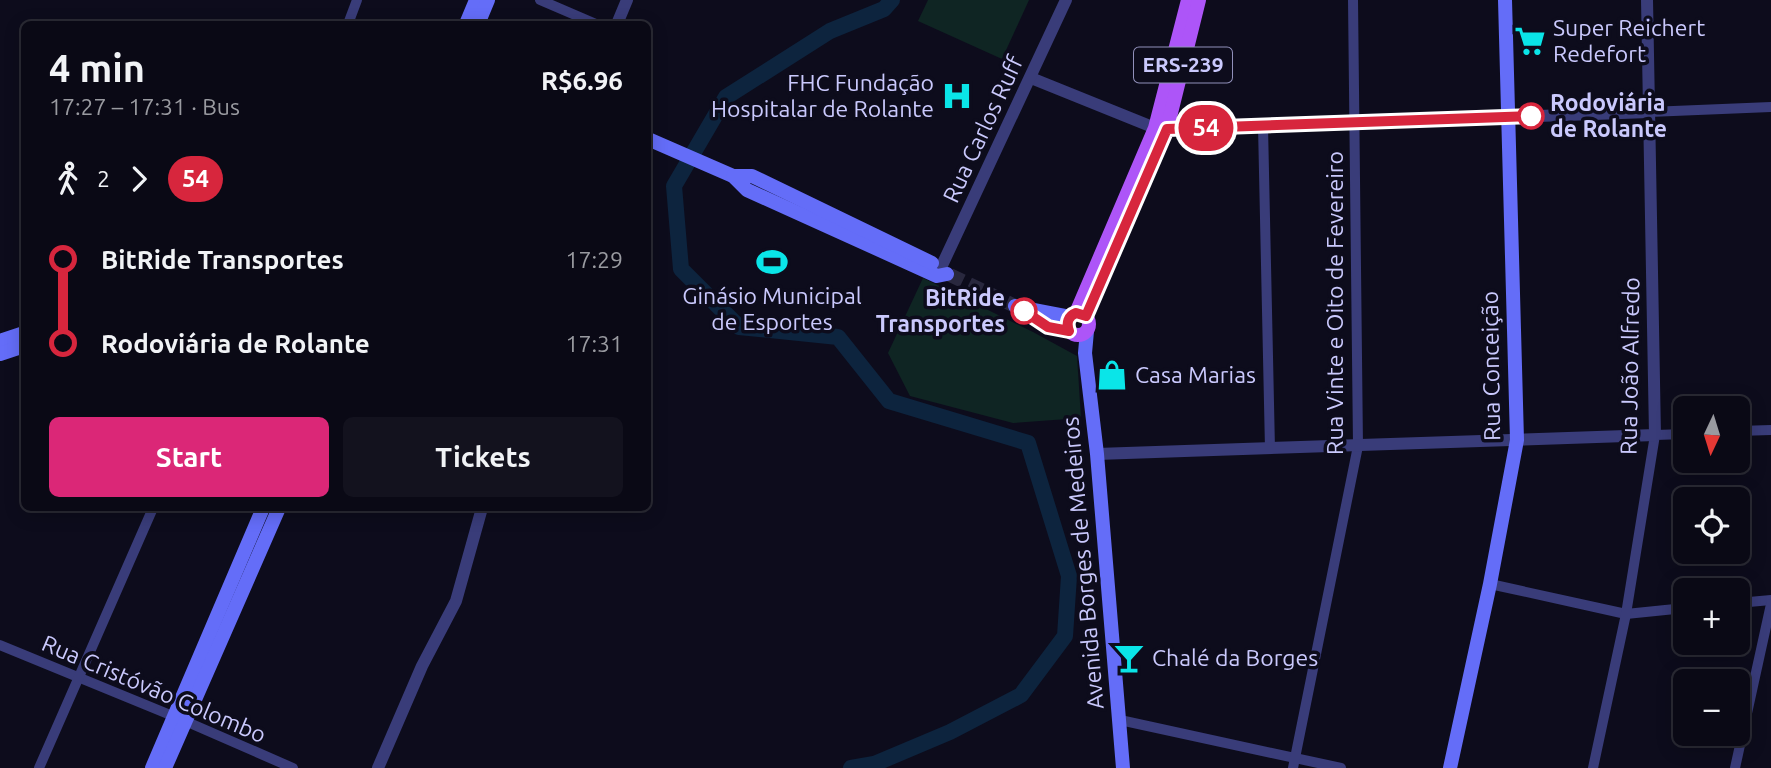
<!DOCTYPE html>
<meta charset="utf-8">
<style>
:root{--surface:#0a0915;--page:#13121e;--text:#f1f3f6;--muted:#999aa0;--line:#2a2a34;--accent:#db2777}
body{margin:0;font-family:Ubuntu,sans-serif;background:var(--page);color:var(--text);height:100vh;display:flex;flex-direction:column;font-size:26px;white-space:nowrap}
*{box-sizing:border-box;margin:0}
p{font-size:23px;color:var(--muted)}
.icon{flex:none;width:38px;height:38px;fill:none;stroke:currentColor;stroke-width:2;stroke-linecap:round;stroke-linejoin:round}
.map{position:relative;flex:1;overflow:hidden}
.panel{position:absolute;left:21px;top:21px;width:630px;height:490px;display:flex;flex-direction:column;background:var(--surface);border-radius:10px;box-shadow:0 4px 18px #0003,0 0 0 2px var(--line)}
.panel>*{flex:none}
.badge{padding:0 14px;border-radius:23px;font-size:24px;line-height:46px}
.needle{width:46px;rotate:184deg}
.fabs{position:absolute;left:1673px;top:396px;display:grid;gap:14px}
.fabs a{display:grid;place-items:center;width:77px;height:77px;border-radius:10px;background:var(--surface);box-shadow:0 4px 18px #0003,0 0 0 2px var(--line);font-size:35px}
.map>.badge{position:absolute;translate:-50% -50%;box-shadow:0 0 0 4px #fff}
.legs{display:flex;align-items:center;gap:10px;height:77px;padding:0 28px;font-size:23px}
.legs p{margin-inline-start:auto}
.summary{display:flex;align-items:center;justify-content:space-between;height:119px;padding:0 28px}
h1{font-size:38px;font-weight:700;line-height:52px}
.cta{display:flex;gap:14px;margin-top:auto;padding:14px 28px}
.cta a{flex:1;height:80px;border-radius:10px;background:var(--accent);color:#fff;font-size:28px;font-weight:700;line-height:80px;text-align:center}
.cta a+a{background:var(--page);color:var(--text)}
ul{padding:0 28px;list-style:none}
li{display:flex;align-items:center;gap:24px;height:84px;font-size:26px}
li i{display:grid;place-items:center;width:10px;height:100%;margin:0 9px;background:currentColor}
li i::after{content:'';width:18px;height:18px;margin:-9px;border:5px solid;border-radius:50%;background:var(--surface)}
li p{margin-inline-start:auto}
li:first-child i{background:linear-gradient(#0000 50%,currentColor 0)}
li:last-child i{background:linear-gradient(currentColor 50%,#0000 0)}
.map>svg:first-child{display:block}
.green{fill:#0f2523}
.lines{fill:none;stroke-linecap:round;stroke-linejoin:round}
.river{stroke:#0d243e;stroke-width:16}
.secondary-tunnel{stroke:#29283e;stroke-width:14;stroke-dasharray:14 7;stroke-linecap:butt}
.minor{stroke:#393c79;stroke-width:10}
.tertiary{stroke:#393c79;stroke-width:12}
.secondary{stroke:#646df8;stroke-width:14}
.primary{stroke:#ad55f8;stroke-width:14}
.line-1-casing{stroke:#fff;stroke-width:16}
.line-1{stroke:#d7263d;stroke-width:10}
.stop-1-dot{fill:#fff;stroke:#d7263d;stroke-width:3.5}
.labels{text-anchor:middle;stroke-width:7;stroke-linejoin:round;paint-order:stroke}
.shield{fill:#0d0c1c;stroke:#9190ba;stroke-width:2}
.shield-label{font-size:21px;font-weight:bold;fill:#cac9fd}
.poi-label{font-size:23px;fill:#cac9fd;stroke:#0d0c1c;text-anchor:start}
.stop-label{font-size:23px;font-weight:bold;fill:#cac9fd;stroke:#0d0c1c;text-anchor:start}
.street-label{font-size:23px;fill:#cac9fd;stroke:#0d0c1c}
</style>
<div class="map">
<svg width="1771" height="768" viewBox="0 0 1771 768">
<rect width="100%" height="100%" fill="#0d0c1c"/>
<!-- green -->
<g class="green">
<path d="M928 0H1029L1002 59 918 21Z"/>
<path d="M923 278 1033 332 1077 356 1081 418 1013 423 910 396 888 353Z"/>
</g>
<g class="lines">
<!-- river -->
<path class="river" d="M851 768 874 764 950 732 1021 695 1065 636 1069 576 1028 443 889 401 838 337 739 327 681 269 674 186 726 97 830 31 884 9 892 0"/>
<!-- secondary-tunnel -->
<path class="secondary-tunnel" d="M950 275 1015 306"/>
<!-- minor -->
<g class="minor">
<path d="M540 0 596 24"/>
<path d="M348 24 357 0"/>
<path d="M1649 112 1771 107"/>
<path d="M1263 126 1270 449"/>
<path d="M1738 431 1771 430"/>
<path d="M1490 584 1626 614 1685 608"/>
<path d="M1738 603 1771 600"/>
<path d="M0 645 185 721 293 768"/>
<path d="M1120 720 1341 768"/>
<path d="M39 768 153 508"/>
<path d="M1293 768 1358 446 1353 0"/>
<path d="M1593 768 1626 614 1655 435 1685 434"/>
<path d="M1735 768 1771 604"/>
</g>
<!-- tertiary -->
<g class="tertiary">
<path d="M617 24 627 0"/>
<path d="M1031 78 1155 128 1167 129 1649 112"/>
<path d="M937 276 1066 0"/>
<path d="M1097 454 1655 435 1647 0"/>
<path d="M378 768 422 666 456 601 482 508"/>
</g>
<!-- secondary -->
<g class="secondary">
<path d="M466 24 476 0"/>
<path d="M478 24 488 0"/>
<path d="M648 139 733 176 747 190 937 276 947 274"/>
<path d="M733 176H752L932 263"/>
<path d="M1015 306 1048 327 1069 331"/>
<path d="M1023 308 1070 317"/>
<path d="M1087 331 1085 353 1097 454 1123 768"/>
<path d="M0 341 24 333"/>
<path d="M0 354 24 346"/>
<path d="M152 768 263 508"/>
<path d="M165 768 279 508"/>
<path d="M1450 768 1490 584 1517 440 1505 0"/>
</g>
<!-- primary -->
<g class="primary">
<circle cx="1078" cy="324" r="11"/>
<path d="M1076 313 1155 128 1188 0"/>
<path d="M1086 316 1167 129 1199 0"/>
</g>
</g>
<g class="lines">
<!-- line-1 casing -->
<g class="line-1-casing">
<path id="line-1" d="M1024 311 1048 327 1069 331C1066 323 1068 316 1076 313L1086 316 1167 129 1531 116"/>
</g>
<!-- line-1 -->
<use href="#line-1" class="line-1"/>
</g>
<!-- icons -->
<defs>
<g id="supermarket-bare" transform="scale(2.415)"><path d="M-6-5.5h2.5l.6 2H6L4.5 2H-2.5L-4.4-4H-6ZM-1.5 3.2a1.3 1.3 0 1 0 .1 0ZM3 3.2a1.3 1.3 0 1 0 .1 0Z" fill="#0ae5e8" stroke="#0d0c1c" stroke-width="2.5" paint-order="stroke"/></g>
<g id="hospital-bare" transform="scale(2.415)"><path d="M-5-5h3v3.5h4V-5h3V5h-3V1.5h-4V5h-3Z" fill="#0ae5e8" stroke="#0d0c1c" stroke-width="2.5" paint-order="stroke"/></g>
<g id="stadium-bare" transform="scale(2.415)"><path d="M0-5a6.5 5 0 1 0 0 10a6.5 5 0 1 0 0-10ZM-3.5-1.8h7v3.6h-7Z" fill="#0ae5e8" stroke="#0d0c1c" stroke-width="2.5" paint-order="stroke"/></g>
<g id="shop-bare" transform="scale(2.415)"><path d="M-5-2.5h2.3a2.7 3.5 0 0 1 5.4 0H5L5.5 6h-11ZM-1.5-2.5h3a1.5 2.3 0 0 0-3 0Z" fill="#0ae5e8" stroke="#0d0c1c" stroke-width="2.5" paint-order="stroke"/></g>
<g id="bar-bare" transform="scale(2.415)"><path d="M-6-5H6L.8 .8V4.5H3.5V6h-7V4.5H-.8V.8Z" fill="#0ae5e8" stroke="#0d0c1c" stroke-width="2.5" paint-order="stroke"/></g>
</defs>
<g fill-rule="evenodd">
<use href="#supermarket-bare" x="1530" y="41"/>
<use href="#hospital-bare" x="957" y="96"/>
<use href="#stadium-bare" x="772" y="262"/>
<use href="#shop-bare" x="1112" y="375"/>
<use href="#bar-bare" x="1129" y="658"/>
</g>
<!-- markers -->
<g class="stop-1-dot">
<circle cx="1531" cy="116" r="12"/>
<circle cx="1024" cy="311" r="12"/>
</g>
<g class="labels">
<!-- shield labels -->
<rect class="shield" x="1134" y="47.5" width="98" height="35" rx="5"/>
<g class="shield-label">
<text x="1183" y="72">ERS-239</text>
</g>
<!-- poi labels -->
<g class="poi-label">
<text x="1553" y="36">Super Reichert<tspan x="1553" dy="26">Redefort</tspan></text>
<text x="934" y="91" text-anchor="end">FHC Fundação<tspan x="934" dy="26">Hospitalar de Rolante</tspan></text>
<text x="772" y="304" text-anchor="middle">Ginásio Municipal<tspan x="772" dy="26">de Esportes</tspan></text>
<text x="1135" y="383">Casa Marias</text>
<text x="1152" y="666">Chalé da Borges</text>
</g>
<!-- stop labels -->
<g class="stop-label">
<text x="1550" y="111">Rodoviária<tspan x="1550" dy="26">de Rolante</tspan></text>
<text x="1005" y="306" text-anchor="end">BitRide<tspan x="1005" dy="26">Transportes</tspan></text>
</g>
<!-- street labels -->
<g class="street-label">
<text transform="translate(983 129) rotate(-65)" y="8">Rua Carlos Ruff</text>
<text transform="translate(1335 303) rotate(-90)" y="8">Rua Vinte e Oito de Fevereiro</text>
<text transform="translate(1491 366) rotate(-91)" y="8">Rua Conceição</text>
<text transform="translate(1630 366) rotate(-89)" y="8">Rua João Alfredo</text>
<text transform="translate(1083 563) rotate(-95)" y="8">Avenida Borges de Medeiros</text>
<text transform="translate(154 689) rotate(23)" y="8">Rua Cristóvão Colombo</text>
</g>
</g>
</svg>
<div class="fabs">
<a><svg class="needle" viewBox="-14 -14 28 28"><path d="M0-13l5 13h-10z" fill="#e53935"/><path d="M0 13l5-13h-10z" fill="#999aa0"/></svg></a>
<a><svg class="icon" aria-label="locate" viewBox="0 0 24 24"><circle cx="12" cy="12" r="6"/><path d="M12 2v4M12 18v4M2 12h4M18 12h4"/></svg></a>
<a>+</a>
<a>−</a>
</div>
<b class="badge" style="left:1206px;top:128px;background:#d7263d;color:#fff">54</b>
<section class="panel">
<div class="summary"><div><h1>4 min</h1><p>17:27 – 17:31 · Bus</p></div><b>R$6.96</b></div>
<div class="legs"><svg class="icon" aria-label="walk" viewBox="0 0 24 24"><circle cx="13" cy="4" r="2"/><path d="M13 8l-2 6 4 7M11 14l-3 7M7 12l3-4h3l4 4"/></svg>2<svg class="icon" aria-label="forward" viewBox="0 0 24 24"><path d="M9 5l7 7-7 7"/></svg><b class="badge" style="background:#d7263d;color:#fff">54</b></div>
<ul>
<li><i style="color:#d7263d"></i><b>BitRide Transportes</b><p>17:29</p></li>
<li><i style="color:#d7263d"></i><b>Rodoviária de Rolante</b><p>17:31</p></li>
</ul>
<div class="cta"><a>Start</a><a>Tickets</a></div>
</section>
</div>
